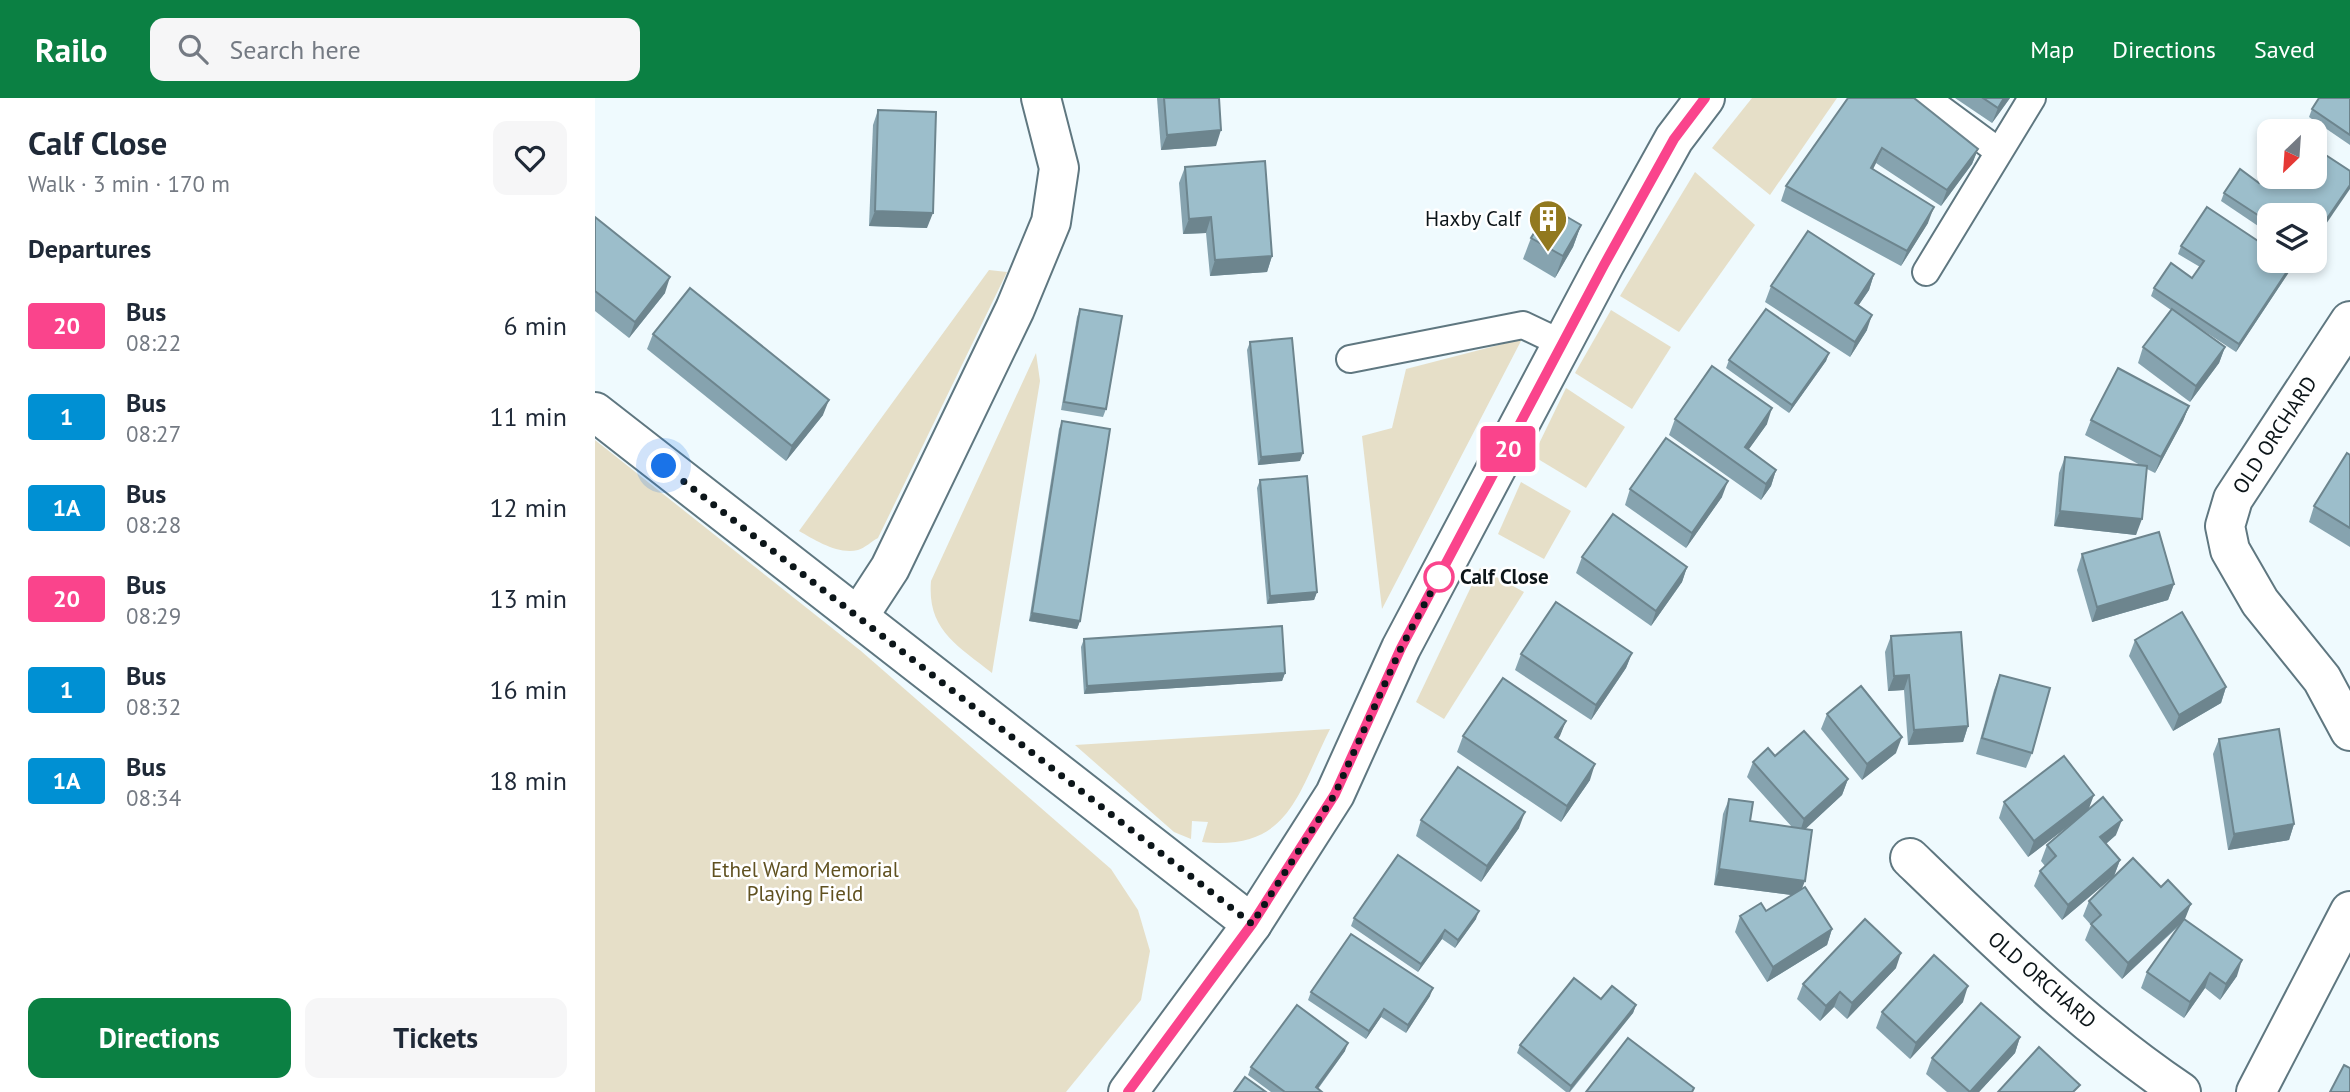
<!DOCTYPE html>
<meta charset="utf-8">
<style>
:root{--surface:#fff;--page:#f6f6f7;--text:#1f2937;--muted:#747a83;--accent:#0b8043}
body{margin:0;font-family:"PT Sans",sans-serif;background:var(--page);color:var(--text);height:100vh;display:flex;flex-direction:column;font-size:26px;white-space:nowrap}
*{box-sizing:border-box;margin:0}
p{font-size:23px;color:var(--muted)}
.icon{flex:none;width:38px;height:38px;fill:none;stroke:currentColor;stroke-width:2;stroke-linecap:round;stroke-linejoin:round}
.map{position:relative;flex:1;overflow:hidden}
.details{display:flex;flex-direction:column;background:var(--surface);width:595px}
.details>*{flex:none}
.badge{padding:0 14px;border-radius:5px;font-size:24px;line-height:46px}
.needle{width:46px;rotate:205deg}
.fabs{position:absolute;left:1662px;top:21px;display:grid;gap:14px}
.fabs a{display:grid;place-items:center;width:70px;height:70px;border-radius:14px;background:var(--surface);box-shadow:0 4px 10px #0003;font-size:35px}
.you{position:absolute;width:35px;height:35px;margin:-18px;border:5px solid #fff;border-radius:50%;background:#1a73e8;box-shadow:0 0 0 10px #1a73e833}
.map>.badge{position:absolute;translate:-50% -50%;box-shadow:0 0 0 4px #fff}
h2{padding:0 28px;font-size:26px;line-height:63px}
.round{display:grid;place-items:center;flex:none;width:74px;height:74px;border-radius:14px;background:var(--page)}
.summary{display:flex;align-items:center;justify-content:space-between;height:119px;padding:0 28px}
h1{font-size:33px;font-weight:800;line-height:52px}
.primary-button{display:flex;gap:14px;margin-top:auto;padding:14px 28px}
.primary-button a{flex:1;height:80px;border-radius:14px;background:var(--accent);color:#fff;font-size:28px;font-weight:800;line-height:80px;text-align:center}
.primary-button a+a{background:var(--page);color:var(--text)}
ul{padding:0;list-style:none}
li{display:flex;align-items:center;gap:21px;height:91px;padding:0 28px}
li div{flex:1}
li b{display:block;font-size:26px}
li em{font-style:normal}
li .badge{min-width:77px;font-weight:700;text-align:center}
header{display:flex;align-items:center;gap:42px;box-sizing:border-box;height:98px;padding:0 35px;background:var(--accent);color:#fff}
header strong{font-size:33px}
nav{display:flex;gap:38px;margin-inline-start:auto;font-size:24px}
.search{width:490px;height:63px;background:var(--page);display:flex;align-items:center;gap:18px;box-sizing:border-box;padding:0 24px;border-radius:14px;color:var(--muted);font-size:26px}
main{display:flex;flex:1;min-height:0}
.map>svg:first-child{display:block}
.green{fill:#e6dfc8}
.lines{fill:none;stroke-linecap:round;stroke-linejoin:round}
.service-casing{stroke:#5f7780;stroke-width:30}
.minor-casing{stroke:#5f7780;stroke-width:42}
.tertiary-casing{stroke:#5f7780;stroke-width:42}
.service{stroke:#fff;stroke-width:26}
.minor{stroke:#fff;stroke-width:38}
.tertiary{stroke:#fff;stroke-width:38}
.wall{fill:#86a3af}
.shaded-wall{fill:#6d858e}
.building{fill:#9cbecb;stroke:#6d858e;stroke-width:2}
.line-casing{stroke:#fff;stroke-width:16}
.line{stroke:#fa448c;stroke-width:10}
.walk{stroke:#0c1519;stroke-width:7;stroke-dasharray:0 12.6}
.stop-dot{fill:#fff;stroke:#fa448c;stroke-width:3.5}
.labels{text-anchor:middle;stroke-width:5;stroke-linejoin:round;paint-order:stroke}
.poi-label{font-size:21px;fill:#0c1519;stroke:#fff;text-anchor:end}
.street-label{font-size:21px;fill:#0c1519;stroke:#fff}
.stop-label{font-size:21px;font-weight:bold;fill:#0c1519;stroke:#fff;text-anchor:start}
.park-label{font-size:21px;fill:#605120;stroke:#fff}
</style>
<header>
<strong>Railo</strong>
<div class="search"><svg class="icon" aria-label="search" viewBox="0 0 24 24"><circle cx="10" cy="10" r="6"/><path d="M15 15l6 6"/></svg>Search here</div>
<nav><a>Map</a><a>Directions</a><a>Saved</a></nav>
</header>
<main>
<section class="details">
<div class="summary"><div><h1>Calf Close</h1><p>Walk · 3 min · 170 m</p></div><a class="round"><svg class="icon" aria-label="heart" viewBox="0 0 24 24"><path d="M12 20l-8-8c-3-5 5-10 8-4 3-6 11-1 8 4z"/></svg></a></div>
<h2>Departures</h2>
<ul>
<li><span class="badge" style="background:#fa448c;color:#fff">20</span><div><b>Bus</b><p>08:22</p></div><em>6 min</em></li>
<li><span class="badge" style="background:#0090d3;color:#fff">1</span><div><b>Bus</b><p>08:27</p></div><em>11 min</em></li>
<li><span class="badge" style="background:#0090d3;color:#fff">1A</span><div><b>Bus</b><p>08:28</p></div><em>12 min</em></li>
<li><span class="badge" style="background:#fa448c;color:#fff">20</span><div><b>Bus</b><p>08:29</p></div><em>13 min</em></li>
<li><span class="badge" style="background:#0090d3;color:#fff">1</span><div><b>Bus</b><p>08:32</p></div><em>16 min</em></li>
<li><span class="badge" style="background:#0090d3;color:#fff">1A</span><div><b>Bus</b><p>08:34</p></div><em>18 min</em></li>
</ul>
<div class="primary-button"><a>Directions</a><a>Tickets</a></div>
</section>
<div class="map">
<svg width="1755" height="994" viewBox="0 0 1755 994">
<rect width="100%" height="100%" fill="#effafe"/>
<!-- green -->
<g class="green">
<path d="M1157 0H1242L1175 97 1117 50Z"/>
<path d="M1100 74 1160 127 1084 234 1025 198Z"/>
<path d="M394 172 412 174 283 440C277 443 270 450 263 452 243 457 220 442 204 433Z"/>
<path d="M1016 212 1076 249 1037 311 980 275Z"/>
<path d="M927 241 787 511 767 338 797 330 811 271Z"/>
<path d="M441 255 445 283 397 575C362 547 332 532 336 483Z"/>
<path d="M971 290 1030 329 991 390 938 358Z"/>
<path d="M0 342 266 553 516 771 543 812 555 853 546 902 471 994H0Z"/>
<path d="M926 384 976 413 949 461 903 436Z"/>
<path d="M885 470 929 494 849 621 821 604Z"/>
<path d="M735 631C702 697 694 753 607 744L613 724 597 723 596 741 579 734 480 647Z"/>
</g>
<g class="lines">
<!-- service casing -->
<g class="service-casing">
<g id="service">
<path d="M1331 0 1403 53"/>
<path d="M1331 174 1437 0"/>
<path d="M755 261 928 227 968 246"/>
</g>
</g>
<!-- minor casing -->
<g class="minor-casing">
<g id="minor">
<path d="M1755 223 1638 401 1630 428 1635 452 1665 504 1727 581 1755 633"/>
<path d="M0 314 657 826"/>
<path d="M263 519 295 470 420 211 456 124 464 70 446 0"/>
<path d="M1315 760C1401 843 1487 927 1586 994"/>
<path d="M1661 994 1755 813"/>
</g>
</g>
<!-- tertiary casing -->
<g class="tertiary-casing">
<path id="tertiary" d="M533 994 657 826 740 696 806 550 1009 167 1079 41 1110 0"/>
</g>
<!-- service -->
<use href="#service" class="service"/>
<!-- minor -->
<use href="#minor" class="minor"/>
<!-- tertiary -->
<use href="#tertiary" class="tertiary"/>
</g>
<!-- wall -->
<g class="wall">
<path d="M562 0H624L621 48 566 52Z"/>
<path d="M1253 0 1383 51 1377 66 1346 108 1281 65 1278 71 1333 125 1306 168 1186 103 1191 88Z"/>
<path d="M1360 0H1415L1397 25Z"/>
<path d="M1755 0V47L1714 19 1717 11Z"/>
<path d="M283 12 332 130 274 128 278 27Z"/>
<path d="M590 69 677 158 672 174 615 178 611 135 588 136 584 85Z"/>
<path d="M1664 85 1675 117V136L1626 103 1629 95Z"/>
<path d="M0 119 70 195 34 240 0 213Z"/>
<path d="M986 127 978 149 960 180 928 161 936 140Z"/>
<path d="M1586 148 1694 174 1641 254 1592 222 1630 249 1624 265 1595 304 1543 265 1548 249 1576 212 1556 198 1559 190 1597 180 1605 169 1583 156Z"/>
<path d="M1279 176 1274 192 1263 208 1272 232 1255 259 1170 204 1176 188Z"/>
<path d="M485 211 511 311 508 319 466 312 482 219Z"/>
<path d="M58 236 228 317 191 363 52 251Z"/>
<path d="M655 244 705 363 663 367 652 252Z"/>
<path d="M1234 255 1231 263 1194 315 1131 270 1134 262Z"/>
<path d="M1594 308 1588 323 1560 375 1552 371 1541 437 1459 428 1464 375 1470 359 1545 367 1490 337 1496 322Z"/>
<path d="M1080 321 1172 326 1153 352 1181 372 1176 388 1166 402 1074 337Z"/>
<path d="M467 323 485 523 482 531 434 523 464 331Z"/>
<path d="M1755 357V449L1714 424 1719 408Z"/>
<path d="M665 382 722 494 719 502 672 506 662 390Z"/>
<path d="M1035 391 1127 399 1091 450 1030 407Z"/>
<path d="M1487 456 1579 486 1573 502 1497 524 1482 472Z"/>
<path d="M987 459 1092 469 1087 484 1056 528 981 475Z"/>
<path d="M1296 538 1373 628 1368 644 1313 647 1309 592 1293 593 1290 554Z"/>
<path d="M489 541 690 575 687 583 489 596 486 549Z"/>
<path d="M1540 542 1631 589 1626 605 1578 633 1534 558Z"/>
<path d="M1037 555 1031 570 996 622 920 572 926 556Z"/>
<path d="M1405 577 1437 655 1431 670 1381 656 1399 592Z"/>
<path d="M1232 616 1301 655 1267 682 1226 631Z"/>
<path d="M971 623 963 641 995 682 966 724 862 654 868 638Z"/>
<path d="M1624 641 1699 726 1694 742 1633 752 1618 656Z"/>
<path d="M1180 658 1253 681 1247 697 1210 731 1207 791 1237 831 1232 847 1172 884 1140 834 1145 818 1171 813 1197 797 1119 787 1128 716 1134 701 1155 723 1197 729 1152 679 1158 664Z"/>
<path d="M1409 704 1493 712 1521 737 1511 746 1525 762 1519 778 1467 822 1439 788 1445 773 1450 768 1446 763 1452 747 1486 718 1433 759 1404 720Z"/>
<path d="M826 722 924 730 886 784 821 738Z"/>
<path d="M1494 803 1590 822 1642 878 1625 902 1610 890 1589 920 1546 890 1552 874 1586 826 1527 881 1490 842 1496 827 1488 818Z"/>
<path d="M759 820 881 821 860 850 847 841 823 874 756 828Z"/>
<path d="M1301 870 1252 921 1239 909 1225 923 1202 901 1208 886Z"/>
<path d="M716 894 835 898 811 935 786 919 771 941 713 902Z"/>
<path d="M1006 901 1041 907 1038 915 975 994H971L922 955 925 947Z"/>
<path d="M1368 904 1315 961 1281 930 1287 914Z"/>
<path d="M1425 939 1420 955 1384 994H1352L1331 976 1337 960Z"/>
<path d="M750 953 723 991 727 994H676L653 977 656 969Z"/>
</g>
<!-- shaded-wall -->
<g class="shaded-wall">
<path d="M1409 0H1415L1397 25 1403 10Z"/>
<path d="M626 32 621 48 566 52 572 37Z"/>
<path d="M1287 50 1281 65 1271 85 1276 70Z"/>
<path d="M1383 51 1377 66 1346 108 1352 92Z"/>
<path d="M1755 87V91L1720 142V138Z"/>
<path d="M1339 109 1333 125 1306 168 1312 153Z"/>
<path d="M280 113 338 115 332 130 274 128Z"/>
<path d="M616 119 611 135 588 136 594 121Z"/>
<path d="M986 127 978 149 960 180 968 158Z"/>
<path d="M677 158 672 174 615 178 620 162Z"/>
<path d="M1697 166 1694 174 1641 254 1644 246Z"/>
<path d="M1279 176 1274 192 1254 221 1260 205Z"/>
<path d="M75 179 70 195 34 240 40 224Z"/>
<path d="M1277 217 1272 232 1255 259 1260 244Z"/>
<path d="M1630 249 1624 265 1595 304 1601 288Z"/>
<path d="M1234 255 1231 263 1194 315 1197 307Z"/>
<path d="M234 302 228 317 191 363 197 348Z"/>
<path d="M1594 308 1588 323 1560 375 1566 359Z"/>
<path d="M1177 310 1172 326 1144 365 1150 349Z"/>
<path d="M708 355 705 363 663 367 666 359Z"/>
<path d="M1181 372 1176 388 1166 402 1171 386Z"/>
<path d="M1133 383 1127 399 1091 450 1097 435Z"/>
<path d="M1465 413 1547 421 1541 437 1459 428Z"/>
<path d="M1092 469 1087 484 1056 528 1061 513Z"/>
<path d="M1579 486 1573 502 1497 524 1502 509Z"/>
<path d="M722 494 719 502 672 506 675 498Z"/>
<path d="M437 515 485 523 482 531 434 523Z"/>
<path d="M1037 555 1031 570 996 622 1001 607Z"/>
<path d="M690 575 687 583 489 596 492 588Z"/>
<path d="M1314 577 1309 592 1293 593 1299 578Z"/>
<path d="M1631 589 1626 605 1578 633 1584 617Z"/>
<path d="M971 623 965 638 954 654 960 639Z"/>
<path d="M1373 628 1368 644 1313 647 1319 632Z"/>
<path d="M1307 639 1301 655 1267 682 1272 666Z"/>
<path d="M1000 666 995 682 966 724 972 708Z"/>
<path d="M1253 681 1247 697 1204 737 1209 721Z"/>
<path d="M1499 697 1493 713 1433 759 1439 743Z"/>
<path d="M930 714 924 730 886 784 892 768Z"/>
<path d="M1527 722 1521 737 1500 755 1505 739Z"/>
<path d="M1699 726 1694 742 1633 752 1639 736Z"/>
<path d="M1525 762 1519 778 1467 822 1473 807Z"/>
<path d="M1124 771 1210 783 1204 798 1119 787Z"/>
<path d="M1596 806 1590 821 1527 881 1533 865Z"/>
<path d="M884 813 881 821 860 850 863 842Z"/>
<path d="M1237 831 1232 847 1172 884 1178 869Z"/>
<path d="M850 832 847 841 823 874 826 866Z"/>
<path d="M1306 855 1301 870 1252 921 1257 905Z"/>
<path d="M1647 862 1642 878 1625 902 1631 886Z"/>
<path d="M1615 875 1610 890 1589 920 1595 904Z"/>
<path d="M1373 888 1368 904 1315 961 1321 945Z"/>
<path d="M838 890 835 898 811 935 813 927Z"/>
<path d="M1245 894 1239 909 1225 923 1231 908Z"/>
<path d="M1041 907 1038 915 974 994 976 988Z"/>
<path d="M789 911 786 919 771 941 774 933Z"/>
<path d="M1425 939 1420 955 1384 994H1376Z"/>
<path d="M753 945 750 953 720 994 721 989Z"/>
</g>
<!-- building -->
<g class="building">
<path d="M569 0H624L626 32 572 37Z"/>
<path d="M1253 0H1319L1383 51 1352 92 1287 50 1276 70 1339 109 1312 153 1191 88Z"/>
<path d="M1388 0H1409L1403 10Z"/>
<path d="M1724 0H1755V37L1717 11Z"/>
<path d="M283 12 341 14 338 115 280 113Z"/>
<path d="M1720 50 1755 73V87L1720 138V117H1675V125L1629 95 1645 71 1664 85 1675 70V79H1720Z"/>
<path d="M670 63 677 158 620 162 616 119 594 121 590 69Z"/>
<path d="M955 109 986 127 968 158 936 140Z"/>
<path d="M1612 109 1675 151V163H1692L1697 166 1644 246 1559 190 1576 165 1597 180 1609 163 1586 148Z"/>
<path d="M0 119 75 179 40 224 0 193Z"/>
<path d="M1213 133 1279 176 1260 205 1277 217 1260 244 1176 188Z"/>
<path d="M95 190 234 302 197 348 58 236Z"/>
<path d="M485 211 527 218 511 311 469 304Z"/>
<path d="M1171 211 1234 255 1197 307 1134 262Z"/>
<path d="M1577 211 1630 249 1601 288 1548 249Z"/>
<path d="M697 240 708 355 666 359 655 244Z"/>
<path d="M1117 268 1177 310 1150 349 1181 372 1171 386 1080 321Z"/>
<path d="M1523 270 1594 308 1566 359 1496 322Z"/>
<path d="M467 323 515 331 485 523 437 515Z"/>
<path d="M1071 340 1133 383 1097 435 1035 391Z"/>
<path d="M1752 355 1755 357V430L1719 408Z"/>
<path d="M1470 359 1552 368 1547 421 1465 413Z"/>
<path d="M712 378 722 494 675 498 665 382Z"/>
<path d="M1018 416 1092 469 1061 513 987 459Z"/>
<path d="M1564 434 1579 486 1502 509 1487 456Z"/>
<path d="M961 504 1037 555 1001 607 926 556Z"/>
<path d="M1587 514 1631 589 1584 617 1540 542Z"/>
<path d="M687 528 690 575 492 588 489 541Z"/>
<path d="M1366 534 1373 628 1319 632 1314 577 1299 578 1296 538Z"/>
<path d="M1405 577 1455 590 1437 655 1387 640Z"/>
<path d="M908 580 971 623 960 639 1000 666 972 708 868 638Z"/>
<path d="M1266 588 1307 639 1272 666 1232 616Z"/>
<path d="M1684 631 1699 726 1639 736 1624 641Z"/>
<path d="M1209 633 1253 681 1209 721 1158 664 1173 650 1180 658Z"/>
<path d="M1469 658 1499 697 1439 743 1409 704Z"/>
<path d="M863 669 930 714 892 768 826 722Z"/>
<path d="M1508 699 1527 722 1505 739 1525 762 1473 807 1445 773 1461 758 1452 747Z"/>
<path d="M1134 701 1158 704 1155 723 1217 732 1210 783 1124 771Z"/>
<path d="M803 757 884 813 863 842 850 832 826 866 759 820Z"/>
<path d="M1538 760 1566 789 1573 782 1596 806 1533 865 1496 826 1506 817 1494 803Z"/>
<path d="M1210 789 1237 831 1178 869 1145 818 1166 805 1171 813Z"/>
<path d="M1270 821 1306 855 1257 905 1245 894 1231 908 1208 886Z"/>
<path d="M1589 821 1647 862 1631 886 1615 875 1595 904 1552 874Z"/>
<path d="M756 836 838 890 813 927 789 911 774 933 716 894Z"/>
<path d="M1339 857 1373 888 1321 945 1287 914Z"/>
<path d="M979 880 1006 901 1017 888 1041 907 976 988 925 947Z"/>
<path d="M1386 905 1425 939 1375 994 1337 960Z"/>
<path d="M702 907 753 945 721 989 727 994H690L656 969Z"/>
<path d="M1033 940 1099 990 1097 994H991Z"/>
<path d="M1444 949 1485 987 1478 994H1403Z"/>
<path d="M1749 967 1755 970V994H1735Z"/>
<path d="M650 979 671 994H639Z"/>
</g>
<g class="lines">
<!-- line casing -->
<g class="line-casing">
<path id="line" d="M533 994 657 826 740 696 806 550 1009 167 1079 41 1110 0"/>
</g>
<!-- line -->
<use href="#line" class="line"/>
<!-- walk -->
<path class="walk" d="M69 368 657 826 740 696 806 550 844 479"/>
</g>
<!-- icons -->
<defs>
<g id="building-pin" transform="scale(2.0125)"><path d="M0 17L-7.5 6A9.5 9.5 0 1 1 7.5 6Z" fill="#92791f" stroke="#fff"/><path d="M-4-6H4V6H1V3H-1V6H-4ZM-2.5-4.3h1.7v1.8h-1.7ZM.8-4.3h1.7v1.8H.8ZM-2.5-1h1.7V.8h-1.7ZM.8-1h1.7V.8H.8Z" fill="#fff"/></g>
</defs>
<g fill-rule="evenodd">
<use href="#building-pin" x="953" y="121"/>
</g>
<!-- markers -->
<circle class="stop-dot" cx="844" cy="479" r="14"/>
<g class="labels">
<!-- poi labels -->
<g class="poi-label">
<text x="926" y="128">Haxby Calf</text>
</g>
<!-- street labels -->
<g class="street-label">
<text transform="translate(1680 337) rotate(-57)" y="7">OLD ORCHARD</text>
<text transform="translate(1447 882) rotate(41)" y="7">OLD ORCHARD</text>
</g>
<!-- stop labels -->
<g class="stop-label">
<text x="865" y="486">Calf Close</text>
</g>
<!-- park labels -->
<g class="park-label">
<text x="210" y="779">Ethel Ward Memorial<tspan x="210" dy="24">Playing Field</tspan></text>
</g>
</g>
</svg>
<div class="fabs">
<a><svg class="needle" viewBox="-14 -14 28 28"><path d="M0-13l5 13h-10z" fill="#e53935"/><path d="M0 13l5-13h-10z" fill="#747a83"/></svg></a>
<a><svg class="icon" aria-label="layers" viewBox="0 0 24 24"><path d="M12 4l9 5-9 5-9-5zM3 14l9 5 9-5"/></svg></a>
</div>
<div class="you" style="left:69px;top:368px"></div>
<b class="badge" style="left:913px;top:351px;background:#fa448c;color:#fff">20</b>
</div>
</main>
